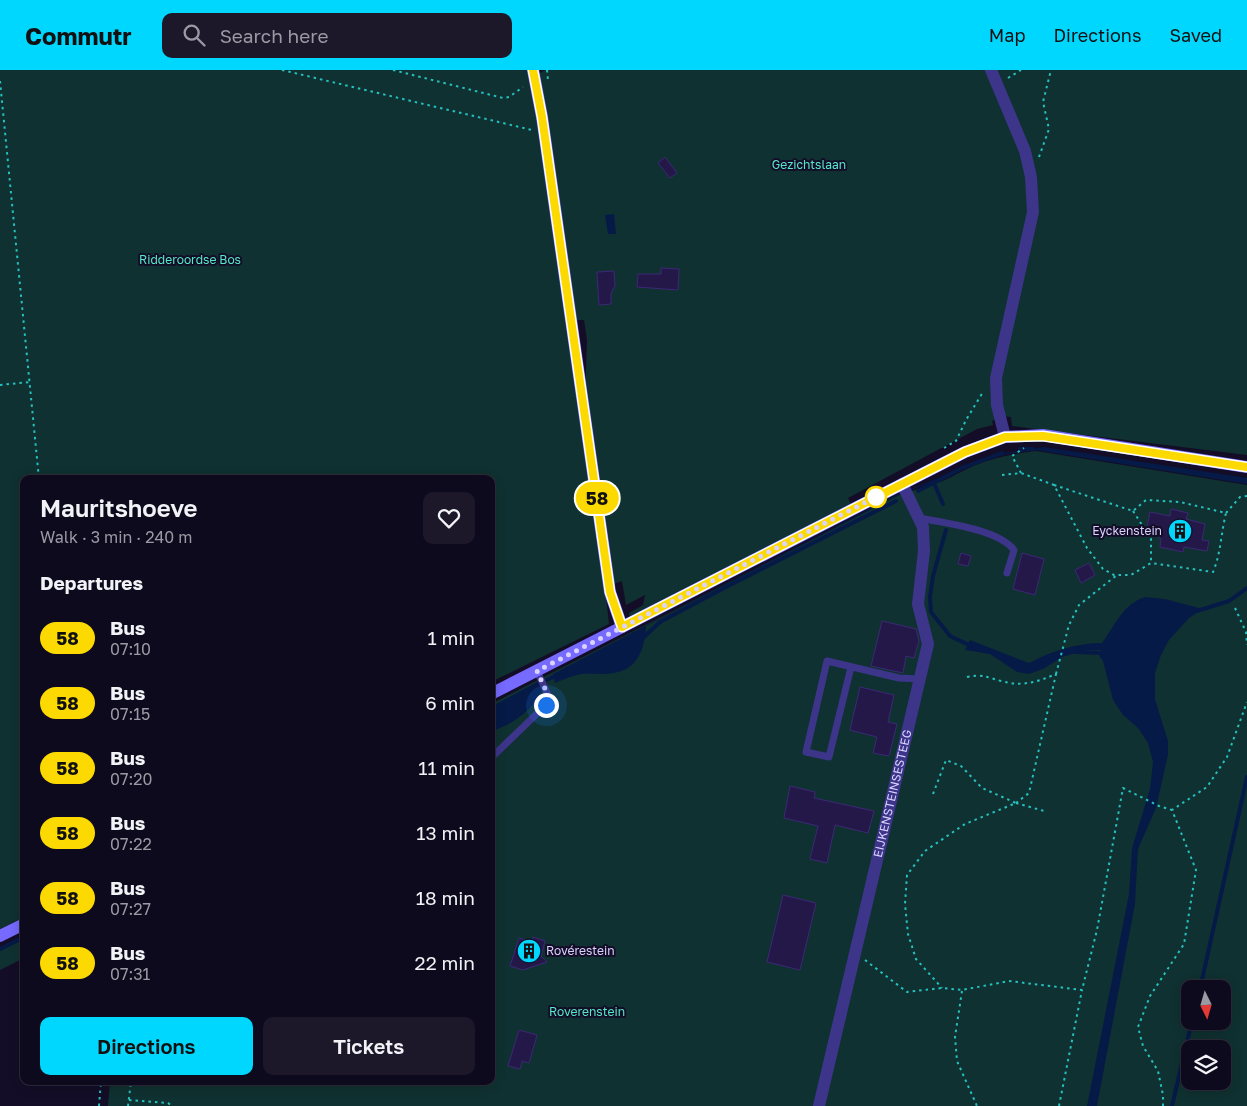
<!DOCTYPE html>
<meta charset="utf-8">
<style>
:root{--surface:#0e0a1d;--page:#1c182a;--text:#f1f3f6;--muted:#9b9aa4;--line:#2e2b3b;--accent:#00d7fe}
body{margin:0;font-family:"Golos Text",sans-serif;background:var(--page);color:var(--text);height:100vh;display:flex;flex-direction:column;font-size:19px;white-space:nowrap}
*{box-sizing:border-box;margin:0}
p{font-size:16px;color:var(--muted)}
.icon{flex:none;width:28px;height:28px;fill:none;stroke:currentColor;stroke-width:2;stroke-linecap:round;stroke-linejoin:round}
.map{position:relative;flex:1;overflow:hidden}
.side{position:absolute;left:20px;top:405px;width:475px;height:610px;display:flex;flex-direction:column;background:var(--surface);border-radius:10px;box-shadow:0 2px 12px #0003,0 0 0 1px var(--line)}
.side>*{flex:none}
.badge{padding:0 10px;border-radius:16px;font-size:18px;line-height:32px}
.needle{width:32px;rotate:175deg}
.controls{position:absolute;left:1181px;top:910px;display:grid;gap:10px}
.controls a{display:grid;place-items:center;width:50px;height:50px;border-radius:10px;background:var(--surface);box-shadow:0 2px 12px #0003,0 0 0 1px var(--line);font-size:25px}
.you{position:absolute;width:25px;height:25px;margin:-12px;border:4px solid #fff;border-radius:50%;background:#1a73e8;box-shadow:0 0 0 8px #1a73e833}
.map>.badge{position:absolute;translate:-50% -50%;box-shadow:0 0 0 2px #fff}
h2{padding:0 20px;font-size:19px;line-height:45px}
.round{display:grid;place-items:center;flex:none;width:52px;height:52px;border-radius:10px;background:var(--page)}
.headline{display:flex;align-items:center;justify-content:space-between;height:85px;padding:0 20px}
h1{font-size:24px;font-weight:600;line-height:38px}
.action{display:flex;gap:10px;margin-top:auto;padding:10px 20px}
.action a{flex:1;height:58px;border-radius:10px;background:var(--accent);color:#111;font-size:20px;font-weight:600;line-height:58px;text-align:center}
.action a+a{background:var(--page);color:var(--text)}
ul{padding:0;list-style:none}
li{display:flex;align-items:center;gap:15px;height:65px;padding:0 20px}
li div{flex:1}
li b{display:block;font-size:19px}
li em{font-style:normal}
li .badge{min-width:55px;font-weight:700;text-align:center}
header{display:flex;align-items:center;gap:30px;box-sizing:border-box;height:70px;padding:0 25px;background:var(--accent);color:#111}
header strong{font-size:24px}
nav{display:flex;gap:28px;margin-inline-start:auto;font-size:18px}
.search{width:350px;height:45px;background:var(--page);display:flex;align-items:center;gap:12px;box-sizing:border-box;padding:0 18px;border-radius:10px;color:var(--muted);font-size:19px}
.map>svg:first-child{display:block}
.green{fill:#103131;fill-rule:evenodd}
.water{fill:#061a47}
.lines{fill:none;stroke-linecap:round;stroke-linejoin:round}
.stream{stroke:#061a47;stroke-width:4}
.building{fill:#241849;stroke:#3c2877}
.path{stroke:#25c1c0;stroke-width:2;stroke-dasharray:2.5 4;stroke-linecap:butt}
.lane{stroke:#3c358a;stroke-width:7}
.street{stroke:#3c358a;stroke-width:12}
.secondary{stroke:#766aff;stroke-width:12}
.line-casing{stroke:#fff;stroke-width:11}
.line{stroke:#fcd900;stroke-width:8}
.walk{stroke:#dad3ff;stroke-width:5;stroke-dasharray:0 9}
.stop-dot{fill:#fff;stroke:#fcd900;stroke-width:2.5}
.labels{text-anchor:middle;stroke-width:4;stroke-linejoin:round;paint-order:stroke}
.park-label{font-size:12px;fill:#55e9cc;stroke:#130d27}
.poi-label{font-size:12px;fill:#dad3ff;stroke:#130d27;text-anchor:end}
.street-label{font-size:12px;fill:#dad3ff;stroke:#130d27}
</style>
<header>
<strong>Commutr</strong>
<div class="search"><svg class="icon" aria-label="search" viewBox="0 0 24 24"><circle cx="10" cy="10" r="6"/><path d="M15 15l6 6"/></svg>Search here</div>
<nav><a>Map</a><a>Directions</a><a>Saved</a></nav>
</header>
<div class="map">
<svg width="1247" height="1036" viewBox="0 0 1247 1036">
<rect width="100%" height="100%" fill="#130d27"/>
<!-- green -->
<g class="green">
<path d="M0 0H531L533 7 545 0H1247V385L1012 356 1011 347 1002 346 992 351 993 355 977 359 848 428 855 443 631 558 629 543 643 535 645 525 626 535 622 511 605 517 609 554 491 612V409H24V847L0 859ZM568 250H584L587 270 584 359Z"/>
<path d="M1036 381 1247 415V1036H108L110 1011H491V634L899 425C917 419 940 414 957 404 982 390 1009 384 1036 381ZM1190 919H1222V951H1190ZM1190 979H1222V1011H1190Z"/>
<path d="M24 869V888L0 900V881Z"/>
</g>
<!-- water -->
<g class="water">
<path d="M614 144 616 164H608L605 145Z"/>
<path d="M1044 377 1247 408V414L1036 380 1007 384 983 391 899 425 646 556C645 578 638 600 613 603 603 605 592 603 581 604 572 606 564 609 555 613L553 604 898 424 985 389 1006 383Z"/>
<path d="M1145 527 1165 529 1203 539 1189 548 1169 570 1161 585 1155 603V629L1168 671V685L1156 738 1138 779 1135 834 1097 1036H1087L1129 824 1132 778 1150 719 1153 692 1148 673 1138 658 1123 645 1113 630 1103 591 1099 586 1101 580H1086L1062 587 1043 599 1029 604 1017 602 990 584 965 580 970 570 1029 593C1052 581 1076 573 1102 573 1116 554 1123 534 1145 527Z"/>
<path d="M539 611 543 618C534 639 513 655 491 661V637Z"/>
</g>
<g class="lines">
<!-- stream -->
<g class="stream">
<path d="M1020 379H1033"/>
<path d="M934 413 943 434"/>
<path d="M918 421 962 398 1002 383"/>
<path d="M946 460 933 506 930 527 931 542 950 566 971 576"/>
<path d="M1197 541 1229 531 1247 518"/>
<path d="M644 567 660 552 724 518 896 431"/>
<path d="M1076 582 1104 583"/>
<path d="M542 612 558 605"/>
<path d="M0 879 24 867"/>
<path d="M1200 919 1247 707"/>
<path d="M1172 1036 1192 951"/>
</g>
</g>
<!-- building -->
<g class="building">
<path d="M665 87 677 103 670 108 658 93Z"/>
<path d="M661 198 679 199 678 220 637 217 638 204H661Z"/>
<path d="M614 201 615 216 611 223V234L599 235 597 202Z"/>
<path d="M1171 439 1188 443 1186 449 1205 454 1202 470 1209 471 1207 481 1184 477 1183 482 1160 477 1161 470 1155 460 1147 458 1150 442 1170 446Z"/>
<path d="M961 483 971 486 968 496 958 494Z"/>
<path d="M1022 483 1044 489 1035 525 1013 519Z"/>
<path d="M1089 493 1095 505 1081 513 1075 500Z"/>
<path d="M882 551 916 559 919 571 914 588 906 586 903 603 871 596Z"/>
<path d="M860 617 894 625 888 652 897 654 889 686 873 683 877 667 850 660Z"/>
<path d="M790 716 815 722 814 728 874 741 868 763 835 755 827 793 810 789 818 756 784 748Z"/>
<path d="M783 825 816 833 800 900 767 892Z"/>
<path d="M533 867 545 871 541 886 547 892 523 900 510 896 519 868 531 872Z"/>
<path d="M519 960 537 965 529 993 522 991 520 999 508 996Z"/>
</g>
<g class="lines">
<!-- path -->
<g class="path">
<path d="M282 0 532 60"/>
<path d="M393 0 503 28 509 27 523 17"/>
<path d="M547 0 548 10"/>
<path d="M1008 8 1021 0"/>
<path d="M0 11 39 409"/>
<path d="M1039 87 1049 59 1043 32 1051 0"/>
<path d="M0 315 30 312"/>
<path d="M944 378 956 371 966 350 983 322"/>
<path d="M1021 403 1012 386 1024 378"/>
<path d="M1002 405 1021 403 1054 415"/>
<path d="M1054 415 1133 441 1146 430 1180 432 1226 443C1221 463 1221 483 1213 502L1151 493 1131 505H1114L1103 499 1087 478Z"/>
<path d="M1133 441 1151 469V493"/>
<path d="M1226 443 1240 427 1247 426"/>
<path d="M1235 538 1246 562 1247 575"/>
<path d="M1056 604 1069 555 1079 535 1117 505"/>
<path d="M967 607C983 604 986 607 1001 611 1022 617 1037 612 1056 604L1029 723 1016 733"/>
<path d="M933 724 946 690 961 696 982 718 1016 733 965 754 925 781 907 805 905 834 908 864 916 889 942 918"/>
<path d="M1016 733 1044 741"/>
<path d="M865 890 907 922 942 918 962 920 1009 911 1082 920 1097 860 1123 718 1159 736 1172 740"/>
<path d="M962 921 955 967 957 991 977 1036"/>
<path d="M129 1030 168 1033 172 1036"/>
<path d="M99 1036 101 1011"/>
<path d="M128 1036 131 1011"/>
<path d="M1059 1036 1082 920"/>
<path d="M1163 1036V1025L1158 1001 1143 976 1138 957 1150 926 1184 874 1196 800 1172 740 1207 717 1227 687 1247 632"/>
</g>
<!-- lane -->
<g class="lane">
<path d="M919 448C944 453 998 459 1014 480L1007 503"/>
<path d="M851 597 829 687 806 682 827 591 899 608 920 609"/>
<path d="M491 688 546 635 548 625 537 601"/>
</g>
<!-- street -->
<g class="street">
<path d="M991 0 1025 81 1031 107 1033 142 996 308 997 335 1005 367"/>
<path id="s1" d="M819 1036 928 574 918 534 924 481 923 457 902 414"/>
</g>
<!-- secondary -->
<g class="secondary">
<path d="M533 0 542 47 610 522 622 557"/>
<path d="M491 624 965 382 1005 367 1043 365 1247 397"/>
<path d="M0 866 24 854"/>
</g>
</g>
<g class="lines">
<!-- line casing -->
<g class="line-casing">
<path id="line" d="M533 0 542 47 610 522 622 557 965 382 1005 367 1043 366 1247 397"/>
</g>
<!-- line -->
<use href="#line" class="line"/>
<!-- walk -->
<path class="walk" d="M546 635 548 625 537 601 876 427"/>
</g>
<!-- icons -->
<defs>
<g id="building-disc" transform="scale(1.25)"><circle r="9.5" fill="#00d7fe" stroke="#130d27"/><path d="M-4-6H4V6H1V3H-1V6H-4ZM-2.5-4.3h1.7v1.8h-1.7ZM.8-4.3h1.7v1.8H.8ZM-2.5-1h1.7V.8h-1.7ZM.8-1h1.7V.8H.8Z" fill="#111"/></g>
</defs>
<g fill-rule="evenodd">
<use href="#building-disc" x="1180" y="461"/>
<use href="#building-disc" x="529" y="881"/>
</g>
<!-- markers -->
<circle class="stop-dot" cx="876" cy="427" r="10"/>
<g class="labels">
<!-- park labels -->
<g class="park-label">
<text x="809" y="99">Gezichtslaan</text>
<text x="190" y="194">Ridderoordse Bos</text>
<text x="587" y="946">Roverenstein</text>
</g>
<!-- poi labels -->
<g class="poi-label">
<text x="1162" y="465">Eyckenstein</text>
<text x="546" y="885" text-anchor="start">Rovérestein</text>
</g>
<!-- street labels -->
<g class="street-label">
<text dy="4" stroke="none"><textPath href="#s1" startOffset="321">EIJKENSTEINSESTEEG</textPath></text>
</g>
</g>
</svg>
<div class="controls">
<a><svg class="needle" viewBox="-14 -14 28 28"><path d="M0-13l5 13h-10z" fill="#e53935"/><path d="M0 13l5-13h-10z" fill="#9b9aa4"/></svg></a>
<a><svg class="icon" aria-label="layers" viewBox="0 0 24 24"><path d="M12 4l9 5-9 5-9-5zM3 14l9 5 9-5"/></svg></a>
</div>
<div class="you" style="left:546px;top:635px"></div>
<b class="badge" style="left:597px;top:428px;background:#fcd900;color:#111">58</b>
<section class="side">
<div class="headline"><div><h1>Mauritshoeve</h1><p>Walk · 3 min · 240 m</p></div><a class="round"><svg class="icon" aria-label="heart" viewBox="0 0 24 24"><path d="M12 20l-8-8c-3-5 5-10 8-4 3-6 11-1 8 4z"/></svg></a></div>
<h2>Departures</h2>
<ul>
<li><span class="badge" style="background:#fcd900;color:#111">58</span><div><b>Bus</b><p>07:10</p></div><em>1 min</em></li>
<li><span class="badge" style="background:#fcd900;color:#111">58</span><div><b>Bus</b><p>07:15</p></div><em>6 min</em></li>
<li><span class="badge" style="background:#fcd900;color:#111">58</span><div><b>Bus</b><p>07:20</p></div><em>11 min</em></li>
<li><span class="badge" style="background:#fcd900;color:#111">58</span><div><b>Bus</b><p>07:22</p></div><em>13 min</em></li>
<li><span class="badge" style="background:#fcd900;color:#111">58</span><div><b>Bus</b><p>07:27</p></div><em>18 min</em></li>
<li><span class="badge" style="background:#fcd900;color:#111">58</span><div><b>Bus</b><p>07:31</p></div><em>22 min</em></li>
</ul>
<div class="action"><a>Directions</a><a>Tickets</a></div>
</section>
</div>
